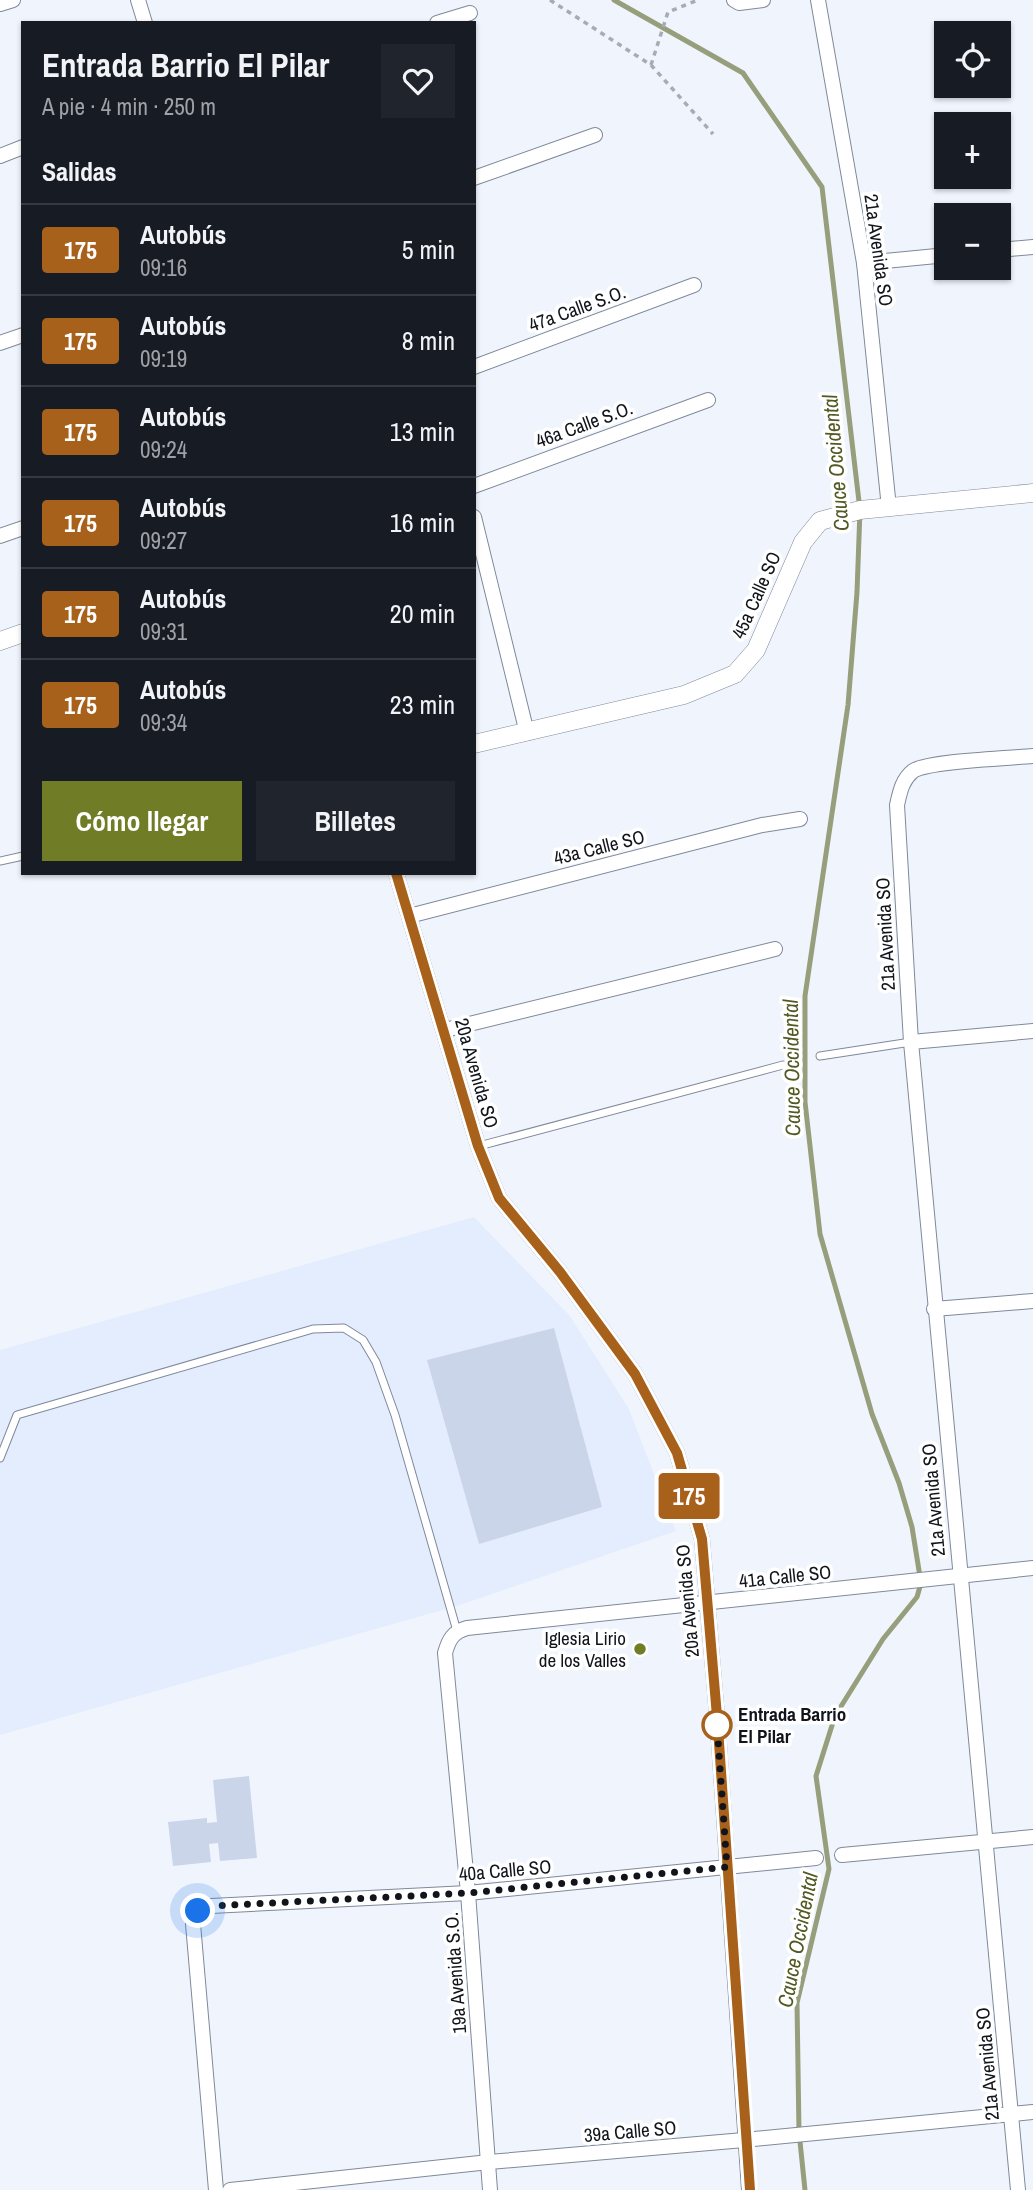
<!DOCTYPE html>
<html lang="es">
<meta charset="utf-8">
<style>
:root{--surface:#171b24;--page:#20242c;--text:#f1f3f6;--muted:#9ea1a6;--line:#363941;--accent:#717c27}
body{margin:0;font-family:"Archivo Narrow",sans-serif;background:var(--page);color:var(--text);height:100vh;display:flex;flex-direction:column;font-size:26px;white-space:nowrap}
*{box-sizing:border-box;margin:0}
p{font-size:23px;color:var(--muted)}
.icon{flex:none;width:38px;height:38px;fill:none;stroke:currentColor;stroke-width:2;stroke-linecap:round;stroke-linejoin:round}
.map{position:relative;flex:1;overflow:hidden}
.drawer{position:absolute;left:21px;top:21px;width:455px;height:854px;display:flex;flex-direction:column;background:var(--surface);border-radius:0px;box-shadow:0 2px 5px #0004}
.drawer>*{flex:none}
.badge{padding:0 14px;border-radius:5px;font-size:24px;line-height:46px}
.fabs{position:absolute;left:934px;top:21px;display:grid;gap:14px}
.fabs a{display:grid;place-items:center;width:77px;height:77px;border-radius:0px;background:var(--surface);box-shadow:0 2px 5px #0004;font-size:35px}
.you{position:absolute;width:35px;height:35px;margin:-18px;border:5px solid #fff;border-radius:50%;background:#1a73e8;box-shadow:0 0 0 10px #1a73e833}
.map>.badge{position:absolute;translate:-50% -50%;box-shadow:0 0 0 4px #fff}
h2{padding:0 21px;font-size:26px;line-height:63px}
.round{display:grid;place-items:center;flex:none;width:74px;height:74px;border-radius:0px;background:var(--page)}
.head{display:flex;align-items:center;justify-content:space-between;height:119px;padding:0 21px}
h1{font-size:33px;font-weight:700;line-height:52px}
.action{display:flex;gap:14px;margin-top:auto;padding:14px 21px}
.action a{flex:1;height:80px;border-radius:0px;background:var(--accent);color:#fff;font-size:28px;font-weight:700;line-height:80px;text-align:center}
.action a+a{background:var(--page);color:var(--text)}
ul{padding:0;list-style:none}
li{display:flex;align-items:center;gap:21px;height:91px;padding:0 21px;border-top:2px solid var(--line)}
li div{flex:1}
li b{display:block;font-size:26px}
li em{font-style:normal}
li .badge{min-width:77px;font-weight:700;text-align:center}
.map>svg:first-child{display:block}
.built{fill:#e4edfd}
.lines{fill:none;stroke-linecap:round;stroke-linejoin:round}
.stream{stroke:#979e7c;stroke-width:5}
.building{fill:#cad5e9}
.service-casing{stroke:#7f899b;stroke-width:9}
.minor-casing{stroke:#7f899b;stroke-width:16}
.tertiary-casing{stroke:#7f899b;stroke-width:19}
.path{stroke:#a7acb3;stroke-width:3.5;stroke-dasharray:5 5;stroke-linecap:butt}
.service{stroke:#fff;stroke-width:7}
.minor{stroke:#fff;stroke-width:14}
.tertiary{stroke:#fff;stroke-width:18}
.line-casing{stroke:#fff;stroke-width:16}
.line{stroke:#a8611a;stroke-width:10}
.walk{stroke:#11141b;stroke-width:7;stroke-dasharray:0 12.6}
.poi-dot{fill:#717c27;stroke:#fff;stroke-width:2.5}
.stop-dot{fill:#fff;stroke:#a8611a;stroke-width:3.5}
.labels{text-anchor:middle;stroke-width:7;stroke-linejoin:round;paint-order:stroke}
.street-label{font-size:19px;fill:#11141b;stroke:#fff}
.poi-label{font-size:19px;fill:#11141b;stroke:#fff;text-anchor:end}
.stop-label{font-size:19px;font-weight:bold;fill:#11141b;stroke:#fff;text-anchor:start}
.water-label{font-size:21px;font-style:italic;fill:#525922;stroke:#fff}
</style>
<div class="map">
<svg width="1033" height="2190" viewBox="0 0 1033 2190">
<rect width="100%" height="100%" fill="#f0f5fd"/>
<!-- built -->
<path class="built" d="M474 1217 570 1316 629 1409 676 1531 457 1606 0 1735V1350Z"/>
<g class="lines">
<!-- stream -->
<path class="stream" d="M614 0 743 73 822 187 860 510 857 592 848 705 805 996V1102L820 1234 872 1414 899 1483 912 1527 921 1583 917 1597 883 1639 835 1716 816 1776 829 1869 797 2003 799 2132 805 2190"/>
</g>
<!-- building -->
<g class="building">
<path d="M554 1328 602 1507 479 1544 427 1360Z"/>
<path d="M249 1776 257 1858 220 1861 218 1843 209 1844 211 1862 173 1866 168 1822 207 1818V1823L217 1822 213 1780Z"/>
</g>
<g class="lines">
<!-- service casing -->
<g class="service-casing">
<g id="service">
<path d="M0 861 23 856"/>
<path d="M820 1056 911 1042"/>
<path d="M479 1146 783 1065"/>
<path d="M0 1458 17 1415 313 1329 344 1328 363 1340 376 1362 395 1415 457 1631"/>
</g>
</g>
<!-- minor casing -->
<g class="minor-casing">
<g id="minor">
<path d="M138 0 145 23"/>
<path d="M734 0 739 3 763 0"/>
<path d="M818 0 864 263 889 508"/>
<path d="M0 4 13 0"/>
<path d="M437 23 470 13"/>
<path d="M0 156 23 147"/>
<path d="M474 178 595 135"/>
<path d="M999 250 1033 247"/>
<path d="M864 263 947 255"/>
<path d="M0 343 23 335"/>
<path d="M474 367 694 285"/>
<path d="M474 486 708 400"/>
<path d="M474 517 527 733"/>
<path d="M0 536 23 528"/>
<path d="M396 873 478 1146 499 1198 560 1272 635 1374 677 1453 702 1539 718 1728 749 2190"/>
<path d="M409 916 762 825 800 819"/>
<path d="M445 1030 775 949"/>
<path d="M911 1042 1033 1031"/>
<path d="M934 1309 1033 1301"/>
<path d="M842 1855 1033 1837"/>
<path d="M216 2190 193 1924 198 1911 211 1906 468 1893 816 1858"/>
<path d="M230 2190 489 2162 744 2140 1033 2112"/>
<path d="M490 2190 468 1893 445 1653C449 1639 453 1632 467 1628L1033 1568"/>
<path d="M1018 2190 911 1042 897 805C900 792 902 780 913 771 927 761 1011 758 1033 756"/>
</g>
</g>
<!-- tertiary casing -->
<g class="tertiary-casing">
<g id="tertiary">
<path d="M0 641 23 633"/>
<path d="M474 744 684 695 735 674 756 650 803 542 820 521 860 510 1033 493"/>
</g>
</g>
<!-- path -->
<g class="path">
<path d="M550 0 651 65 713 134"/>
<path d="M651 65 668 12 698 0"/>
</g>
<!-- service -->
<use href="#service" class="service"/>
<!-- minor -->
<use href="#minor" class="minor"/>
<!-- tertiary -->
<use href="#tertiary" class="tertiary"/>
</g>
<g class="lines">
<!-- line casing -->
<g class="line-casing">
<path id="line" d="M396 873 478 1146 499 1198 560 1272 635 1374 677 1453 702 1539 718 1728 750 2190"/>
</g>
<!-- line -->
<use href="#line" class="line"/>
<!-- walk -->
<path class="walk" d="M198 1911 211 1906 468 1893 727 1867 717 1725"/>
</g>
<!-- markers -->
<circle class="poi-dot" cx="640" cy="1649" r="7"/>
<circle class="stop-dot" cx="717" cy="1725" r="14"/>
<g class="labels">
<!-- street labels -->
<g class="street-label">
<text transform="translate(879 250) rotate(82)" y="7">21a Avenida SO</text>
<text transform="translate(577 308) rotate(-20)" y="7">47a Calle S.O.</text>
<text transform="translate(584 424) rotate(-20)" y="7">46a Calle S.O.</text>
<text transform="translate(756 595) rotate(-66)" y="7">45a Calle SO</text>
<text transform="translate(599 847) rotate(-14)" y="7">43a Calle SO</text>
<text transform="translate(885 934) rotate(-93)" y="7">21a Avenida SO</text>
<text transform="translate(477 1073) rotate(74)" y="7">20a Avenida SO</text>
<text transform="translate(933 1500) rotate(-95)" y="7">21a Avenida SO</text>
<text transform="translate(785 1576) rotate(-6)" y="7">41a Calle SO</text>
<text transform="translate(687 1601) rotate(-95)" y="7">20a Avenida SO</text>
<text transform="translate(505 1870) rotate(-5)" y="7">40a Calle SO</text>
<text transform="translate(455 1973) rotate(-94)" y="7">19a Avenida S.O.</text>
<text transform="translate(987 2064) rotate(-95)" y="7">21a Avenida SO</text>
<text transform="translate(630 2131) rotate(-5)" y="7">39a Calle SO</text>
</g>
<!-- poi labels -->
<g class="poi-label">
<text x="626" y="1645">Iglesia Lirio<tspan x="626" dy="22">de los Valles</tspan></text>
</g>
<!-- stop labels -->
<g class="stop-label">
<text x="738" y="1721">Entrada Barrio<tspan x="738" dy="22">El Pilar</tspan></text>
</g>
<!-- water labels -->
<g class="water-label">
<text transform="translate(836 463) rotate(-95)" y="7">Cauce Occidental</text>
<text transform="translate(792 1068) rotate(-91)" y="7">Cauce Occidental</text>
<text transform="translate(798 1940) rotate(-79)" y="7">Cauce Occidental</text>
</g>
</g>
</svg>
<div class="fabs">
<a><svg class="icon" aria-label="locate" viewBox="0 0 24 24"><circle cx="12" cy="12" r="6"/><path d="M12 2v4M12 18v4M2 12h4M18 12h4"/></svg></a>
<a>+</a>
<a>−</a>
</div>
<div class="you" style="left:198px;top:1911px"></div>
<b class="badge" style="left:689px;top:1496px;background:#a8611a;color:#fff">175</b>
<section class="drawer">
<div class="head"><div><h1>Entrada Barrio El Pilar</h1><p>A pie · 4 min · 250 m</p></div><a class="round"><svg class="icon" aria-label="heart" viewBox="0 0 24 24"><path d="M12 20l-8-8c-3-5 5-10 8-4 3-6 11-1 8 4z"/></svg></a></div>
<h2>Salidas</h2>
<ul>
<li><span class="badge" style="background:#a8611a;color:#fff">175</span><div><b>Autobús</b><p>09:16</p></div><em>5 min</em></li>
<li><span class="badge" style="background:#a8611a;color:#fff">175</span><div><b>Autobús</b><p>09:19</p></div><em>8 min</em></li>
<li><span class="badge" style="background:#a8611a;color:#fff">175</span><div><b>Autobús</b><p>09:24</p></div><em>13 min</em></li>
<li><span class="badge" style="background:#a8611a;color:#fff">175</span><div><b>Autobús</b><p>09:27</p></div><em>16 min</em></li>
<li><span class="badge" style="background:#a8611a;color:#fff">175</span><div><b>Autobús</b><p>09:31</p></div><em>20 min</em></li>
<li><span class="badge" style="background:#a8611a;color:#fff">175</span><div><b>Autobús</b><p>09:34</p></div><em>23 min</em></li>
</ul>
<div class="action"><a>Cómo llegar</a><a>Billetes</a></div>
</section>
</div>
